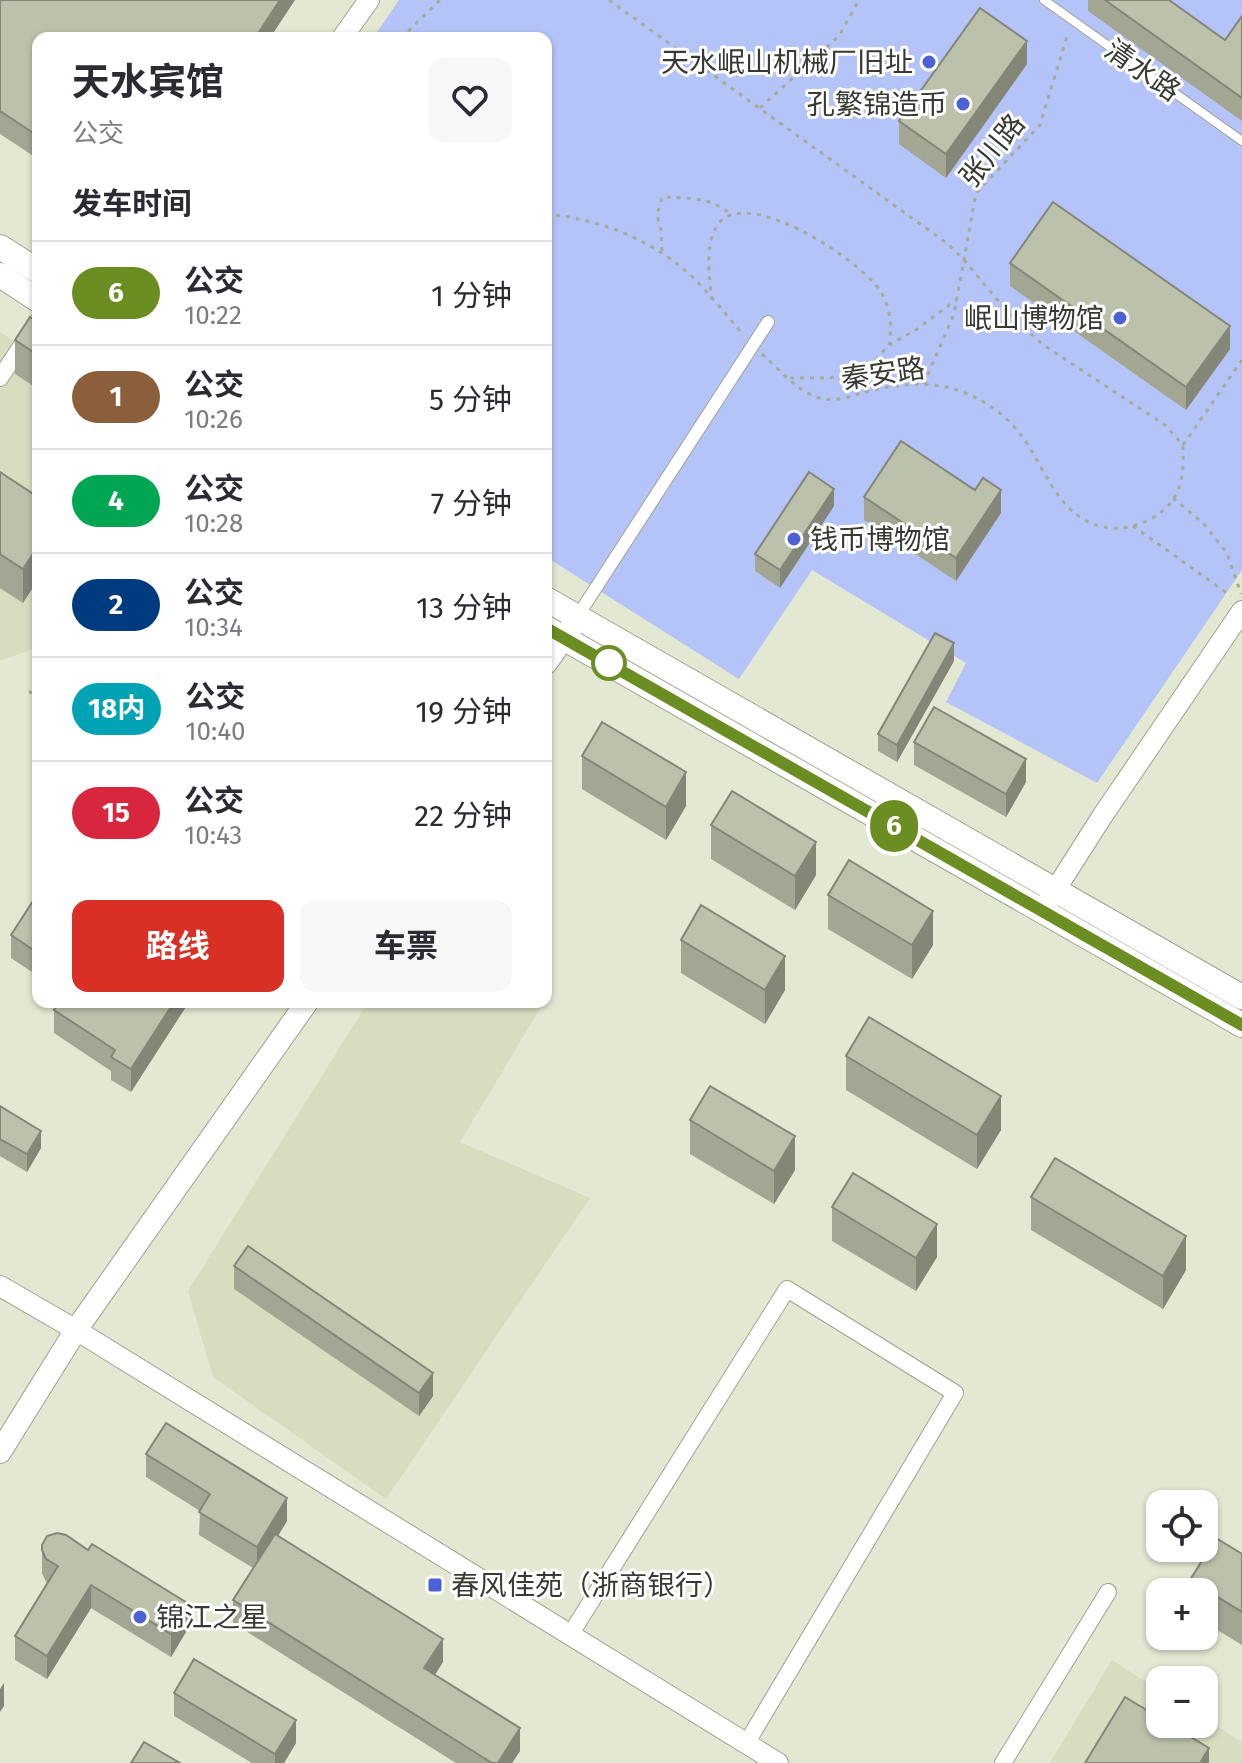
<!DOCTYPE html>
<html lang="zh">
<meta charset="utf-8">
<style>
:root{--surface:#fff;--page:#f7f7f7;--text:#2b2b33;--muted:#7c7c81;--line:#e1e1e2;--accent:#d93025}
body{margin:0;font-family:"Fira Sans","Noto Sans SC",sans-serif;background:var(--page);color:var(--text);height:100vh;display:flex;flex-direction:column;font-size:30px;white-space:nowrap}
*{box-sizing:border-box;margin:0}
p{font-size:26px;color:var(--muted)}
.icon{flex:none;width:44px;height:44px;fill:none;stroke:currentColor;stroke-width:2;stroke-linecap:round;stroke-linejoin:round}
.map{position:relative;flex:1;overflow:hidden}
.drawer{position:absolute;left:32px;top:32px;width:520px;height:976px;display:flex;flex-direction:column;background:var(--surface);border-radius:16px;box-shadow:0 2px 6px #0004}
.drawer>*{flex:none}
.badge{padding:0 16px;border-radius:26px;font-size:28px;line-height:52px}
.fabs{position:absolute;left:1146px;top:1490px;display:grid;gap:16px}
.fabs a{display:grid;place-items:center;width:72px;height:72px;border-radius:16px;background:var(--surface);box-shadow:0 2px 6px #0004;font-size:40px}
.map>.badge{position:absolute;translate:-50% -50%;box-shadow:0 0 0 4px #fff}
h2{padding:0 40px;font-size:30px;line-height:72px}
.round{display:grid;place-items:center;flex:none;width:84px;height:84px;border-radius:16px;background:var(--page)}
.summary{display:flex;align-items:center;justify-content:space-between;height:136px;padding:0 40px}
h1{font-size:38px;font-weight:700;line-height:60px}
.primary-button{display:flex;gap:16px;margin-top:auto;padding:16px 40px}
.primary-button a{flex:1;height:92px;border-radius:16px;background:var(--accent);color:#fff;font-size:32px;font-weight:700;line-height:92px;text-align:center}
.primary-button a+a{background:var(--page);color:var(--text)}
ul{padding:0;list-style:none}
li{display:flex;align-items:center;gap:24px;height:104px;padding:0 40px;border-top:2px solid var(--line)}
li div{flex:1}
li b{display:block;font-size:30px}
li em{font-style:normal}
li .badge{min-width:88px;font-weight:700;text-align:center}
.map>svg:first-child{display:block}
.built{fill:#d7dec0}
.green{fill:#b4c4f8}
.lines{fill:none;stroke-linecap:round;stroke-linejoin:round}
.service-casing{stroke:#9ea38e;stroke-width:10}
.pedestrian-casing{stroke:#9ea38e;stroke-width:14}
.minor-casing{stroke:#9ea38e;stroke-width:18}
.tertiary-casing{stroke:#9ea38e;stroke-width:22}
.secondary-casing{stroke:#9ea38e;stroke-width:24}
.primary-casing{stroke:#9ea38e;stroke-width:26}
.path{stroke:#a6ab99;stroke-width:3;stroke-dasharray:4 6;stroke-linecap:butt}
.service{stroke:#fff;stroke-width:8}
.pedestrian{stroke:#fff;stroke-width:12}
.minor{stroke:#fff;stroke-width:16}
.tertiary{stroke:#fff;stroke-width:20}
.secondary{stroke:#fff;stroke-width:22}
.primary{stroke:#fff;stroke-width:24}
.wall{fill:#a2a693}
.shaded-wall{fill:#848778}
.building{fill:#bcc1ab;stroke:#848778;stroke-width:2}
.line-casing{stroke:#fff;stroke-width:18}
.line{stroke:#6b8e23;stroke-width:12}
.poi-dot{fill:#4c61d6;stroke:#fff;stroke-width:3}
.stop-dot{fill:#fff;stroke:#6b8e23;stroke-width:4}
.labels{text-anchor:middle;stroke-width:6;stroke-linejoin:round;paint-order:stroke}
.poi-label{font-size:28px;fill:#373a31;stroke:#fff;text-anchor:end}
.street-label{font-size:28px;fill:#373a31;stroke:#fff}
</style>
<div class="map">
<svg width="1242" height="1763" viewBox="0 0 1242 1763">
<rect width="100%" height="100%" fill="#e2e8d1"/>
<!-- built -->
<g class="built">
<path d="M0 332 38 357V647L0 661Z"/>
<path d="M368 1002H544L460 1142 590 1198 386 1499 213 1377 188 1291Z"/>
<path d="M1112 1660 1160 1691V1724H1204V1718L1242 1742V1763H1050Z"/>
</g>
<!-- green -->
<path class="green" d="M399 0H1242V570L1097 783 946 702 966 663 812 570 739 679 546 557V38H373Z"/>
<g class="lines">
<!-- service casing -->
<g class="service-casing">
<path id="service" d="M1044 0 1242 141"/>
</g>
<!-- pedestrian casing -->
<g class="pedestrian-casing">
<path id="pedestrian" d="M577 617 768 322"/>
</g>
<!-- minor casing -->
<g class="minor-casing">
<g id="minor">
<path d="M0 378 38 321"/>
<path d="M570 1635 787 1289 955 1393 746 1744"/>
<path d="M1003 1763 1108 1592"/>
</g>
</g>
<!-- tertiary casing -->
<g class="tertiary-casing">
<g id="tertiary">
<path d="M342 38 369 0"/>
<path d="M1047 903 1103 815 1242 611"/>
<path d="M0 1286 76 1330 778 1763"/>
</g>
</g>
<!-- secondary casing -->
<g class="secondary-casing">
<g id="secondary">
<path d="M546 663 573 625"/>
<path d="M0 1452 76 1330 307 1002"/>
</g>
</g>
<!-- primary casing -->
<g class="primary-casing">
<g id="primary">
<path d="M0 247 38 271"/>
<path d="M0 275 38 300"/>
<path d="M546 599 1242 997"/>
<path d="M546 628 1242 1025"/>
</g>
</g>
<!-- path -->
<g class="path">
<path d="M609 0 948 244 964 260 1010 315 1042 344 1165 425 1183 445"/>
<path d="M401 38 440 0"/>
<path d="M760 108 839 36 859 0"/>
<path d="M546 214C598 219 649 238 688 273 708 291 725 314 743 334"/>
<path d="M662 251 661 230 657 215 662 197C685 198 713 197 730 214"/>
<path d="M712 300C709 278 704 242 719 223 749 186 863 262 881 292 891 309 892 327 889 345"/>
<path d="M762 354C778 368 794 388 814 396 834 405 852 395 873 390 900 384 930 381 957 390 982 398 1005 414 1021 435 1046 468 1058 518 1104 527 1120 530 1136 527 1151 519 1182 501 1184 478 1183 445"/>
<path d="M860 369 866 392"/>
<path d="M790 378H830L869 367 889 345 917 329 957 299"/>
<path d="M924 384 954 314 976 193 1040 125 1068 33"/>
<path d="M1183 445 1242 360"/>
<path d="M1173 498 1204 524 1227 553 1241 594"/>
<path d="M1133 526 1231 596"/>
<path d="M29 692 38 693"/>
</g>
<!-- service -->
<use href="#service" class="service"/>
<!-- pedestrian -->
<use href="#pedestrian" class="pedestrian"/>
<!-- minor -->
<use href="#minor" class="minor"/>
<!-- tertiary -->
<use href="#tertiary" class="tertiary"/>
<!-- secondary -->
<use href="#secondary" class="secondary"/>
<!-- primary -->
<use href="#primary" class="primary"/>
</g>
<!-- wall -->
<g class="wall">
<path d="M0 0 38 38V159L0 134Z"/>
<path d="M1088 0H1169L1225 40 1242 16V121L1088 11Z"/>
<path d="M1027 64 946 178 899 144V121Z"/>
<path d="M1010 263 1230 349 1186 410 1010 286Z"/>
<path d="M38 322V389L15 374V340Z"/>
<path d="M0 472 38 497 23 603 0 588Z"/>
<path d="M864 497 1001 513 956 581 864 520Z"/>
<path d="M834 506 780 588 755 571V554Z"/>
<path d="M954 661 897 762 878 751V734Z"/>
<path d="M914 742 1026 782 1006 817 914 765Z"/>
<path d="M582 756 686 806 666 840 582 789Z"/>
<path d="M711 825 816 875 795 910 711 859Z"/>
<path d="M828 895 933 945 912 979 828 929Z"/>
<path d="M38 900V976L11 958V935Z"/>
<path d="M681 940 785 990 765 1024 681 973Z"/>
<path d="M189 1002 131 1092 111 1080V1071L54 1033V1010Z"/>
<path d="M846 1056 1001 1130 977 1169 846 1090Z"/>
<path d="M0 1106 41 1148 27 1172 0 1156Z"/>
<path d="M690 1120 795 1170 774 1204 690 1154Z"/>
<path d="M1031 1197 1186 1270 1163 1309 1031 1230Z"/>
<path d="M832 1207 937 1257 916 1291 832 1241Z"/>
<path d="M234 1266 433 1396 419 1416 234 1289Z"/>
<path d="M146 1454 287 1521 278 1536 443 1662 435 1675 520 1751 512 1763H456L233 1623V1600L253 1568 199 1535 200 1511 146 1477Z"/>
<path d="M42 1545 189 1627 171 1657 91 1608 47 1679 15 1660V1636L48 1583 46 1582 42 1573Z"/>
<path d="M1242 1554V1645L1204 1622V1592H1190V1580Z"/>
<path d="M174 1693 296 1743 284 1763H252L174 1716Z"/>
</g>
<!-- shaded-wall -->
<g class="shaded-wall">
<path d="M280 0H295L270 38H255Z"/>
<path d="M1027 41V64L946 178V154Z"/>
<path d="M1230 326V349L1186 410V387Z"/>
<path d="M834 489V506L780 588V570Z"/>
<path d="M1001 490V513L956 581V558Z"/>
<path d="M38 546V580L23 603V569Z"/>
<path d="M954 643V661L897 762V745Z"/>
<path d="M1026 759V782L1006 817V794Z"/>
<path d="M686 772V806L666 840V807Z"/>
<path d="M816 842V875L795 910V876Z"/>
<path d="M933 911V945L912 979V945Z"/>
<path d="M785 956V990L765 1024V990Z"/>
<path d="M174 1002H189L131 1092V1069Z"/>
<path d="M1001 1096V1130L977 1169V1135Z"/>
<path d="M41 1131V1148L27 1172V1154Z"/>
<path d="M795 1136V1170L774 1204V1171Z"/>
<path d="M937 1224V1257L916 1291V1258Z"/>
<path d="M1186 1236V1270L1163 1309V1276Z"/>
<path d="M433 1373V1396L419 1416V1393Z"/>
<path d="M287 1498V1521L257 1570V1547Z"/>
<path d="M91 1585V1608L47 1679V1656Z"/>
<path d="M189 1604V1627L171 1657V1634Z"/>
<path d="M443 1639V1662L424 1691V1668Z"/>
<path d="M4 1683V1706L0 1712V1689Z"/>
<path d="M296 1720V1743L284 1763H275V1754Z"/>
<path d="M520 1728V1751L512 1763H498Z"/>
<path d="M1209 1748V1763H1200Z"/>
</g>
<!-- building -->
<g class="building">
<path d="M0 0H280L255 38H38V136L0 111Z"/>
<path d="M1105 0H1169L1225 40 1242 16V98Z"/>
<path d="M980 8 1027 41 946 154 899 121Z"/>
<path d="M1053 202 1230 326 1186 387 1010 263Z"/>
<path d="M30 317 38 322V355L15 340Z"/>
<path d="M901 441 975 490 983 478 1001 490 956 558 864 497Z"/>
<path d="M0 472 38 497V546L23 569 0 554Z"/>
<path d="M809 472 834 489 780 570 755 554Z"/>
<path d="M935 633 954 643 897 745 878 734Z"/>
<path d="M934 707 1026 759 1006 794 914 742Z"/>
<path d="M602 722 686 772 666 807 582 756Z"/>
<path d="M732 791 816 842 795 876 711 825Z"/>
<path d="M849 860 933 911 912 945 828 895Z"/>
<path d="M35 898 38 900V953L11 935Z"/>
<path d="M701 905 785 956 765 990 681 940Z"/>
<path d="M59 1002H174L131 1069 111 1057 115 1050 54 1010Z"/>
<path d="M869 1017 1001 1096 977 1135 846 1056Z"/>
<path d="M710 1086 795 1136 774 1171 690 1120Z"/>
<path d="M0 1106 41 1131 27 1154 0 1139Z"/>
<path d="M1055 1158 1186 1236 1163 1276 1031 1197Z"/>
<path d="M853 1173 937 1224 916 1258 832 1207Z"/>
<path d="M248 1246 433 1373 419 1393 234 1266Z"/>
<path d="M166 1423 287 1498 257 1547 199 1512 210 1494 146 1454Z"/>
<path d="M57 1533 66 1535 88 1550 92 1544 189 1604 171 1634 91 1585 47 1656 15 1636 58 1566 46 1559 42 1550V1545L47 1536Z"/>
<path d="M275 1534 443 1639 424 1668 520 1728 498 1763H492L233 1600Z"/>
<path d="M1216 1538 1242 1554V1612L1190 1580Z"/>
<path d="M194 1659 296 1720 275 1754 174 1693Z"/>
<path d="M1125 1697 1160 1718V1724H1169L1209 1748 1200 1763H1085Z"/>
<path d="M144 1742 180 1763H131Z"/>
</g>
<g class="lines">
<!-- line casing -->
<g class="line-casing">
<path id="line" d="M546 628 1242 1025"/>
</g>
<!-- line -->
<use href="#line" class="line"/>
</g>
<!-- markers -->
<g class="poi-dot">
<circle cx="929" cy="62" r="8"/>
<circle cx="963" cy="104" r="8"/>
<circle cx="1120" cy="318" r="8"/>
<circle cx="794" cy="539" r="8"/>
<rect x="427" y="1577" width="16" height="16" rx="4"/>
<circle cx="140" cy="1617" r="8"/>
</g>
<circle class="stop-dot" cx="609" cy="663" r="16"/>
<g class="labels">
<!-- poi labels -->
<g class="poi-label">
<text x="913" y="72">天水岷山机械厂旧址</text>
<text x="947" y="114">孔繁锦造币</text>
<text x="1104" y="328">岷山博物馆</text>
<text x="810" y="549" text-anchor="start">钱币博物馆</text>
<text x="451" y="1595" text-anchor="start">春风佳苑（浙商银行）</text>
<text x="156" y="1627" text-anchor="start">锦江之星</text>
</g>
<!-- street labels -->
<g class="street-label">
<text transform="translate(1143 70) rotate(35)" y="10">清水路</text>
<text transform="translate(992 150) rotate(-51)" y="10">张川路</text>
<text transform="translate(883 373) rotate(-8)" y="10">秦安路</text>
</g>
</g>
</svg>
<div class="fabs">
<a><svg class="icon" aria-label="locate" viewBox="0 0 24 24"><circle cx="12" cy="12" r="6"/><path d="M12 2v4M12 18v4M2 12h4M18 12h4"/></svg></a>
<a>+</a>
<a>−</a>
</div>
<b class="badge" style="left:894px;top:826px;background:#6b8e23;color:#fff">6</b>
<section class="drawer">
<div class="summary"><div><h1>天水宾馆</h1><p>公交</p></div><a class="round"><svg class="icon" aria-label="heart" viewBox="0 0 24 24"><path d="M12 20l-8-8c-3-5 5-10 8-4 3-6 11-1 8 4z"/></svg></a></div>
<h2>发车时间</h2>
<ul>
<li><span class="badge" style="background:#6b8e23;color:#fff">6</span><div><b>公交</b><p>10:22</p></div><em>1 分钟</em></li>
<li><span class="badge" style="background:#8b5e3c;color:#fff">1</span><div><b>公交</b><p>10:26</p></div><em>5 分钟</em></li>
<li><span class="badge" style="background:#00a651;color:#fff">4</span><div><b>公交</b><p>10:28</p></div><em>7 分钟</em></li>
<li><span class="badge" style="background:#003b80;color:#fff">2</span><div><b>公交</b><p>10:34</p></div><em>13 分钟</em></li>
<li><span class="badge" style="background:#00a3b4;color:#fff">18内</span><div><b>公交</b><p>10:40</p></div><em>19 分钟</em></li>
<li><span class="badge" style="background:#d7263d;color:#fff">15</span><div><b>公交</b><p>10:43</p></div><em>22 分钟</em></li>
</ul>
<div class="primary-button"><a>路线</a><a>车票</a></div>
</section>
</div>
